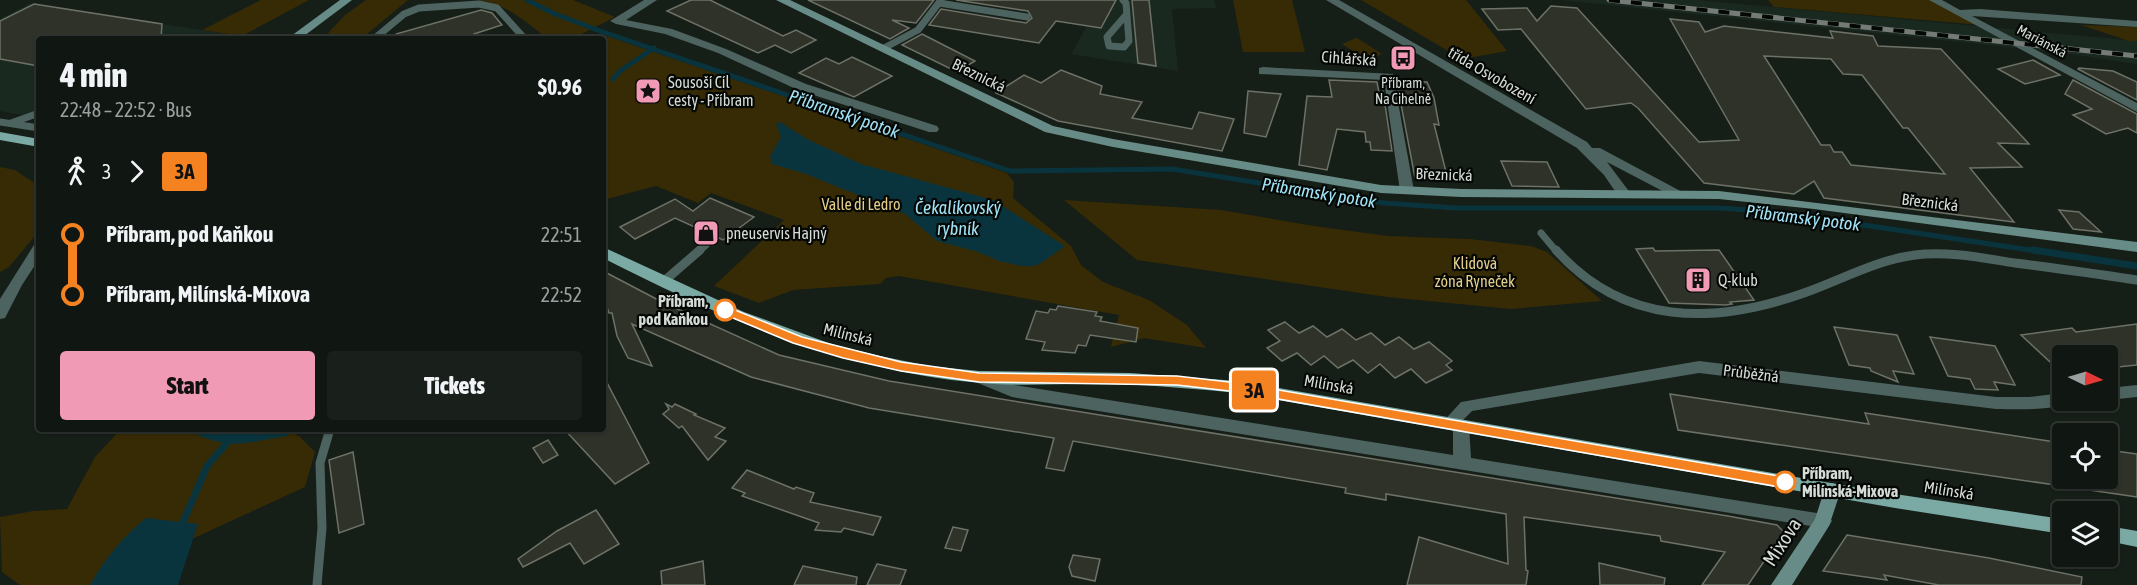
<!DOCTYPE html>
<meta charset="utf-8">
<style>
:root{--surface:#101612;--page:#191f1b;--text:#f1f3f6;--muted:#9c9f9f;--line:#303532;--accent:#f09ab6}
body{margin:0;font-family:"Asap Condensed",sans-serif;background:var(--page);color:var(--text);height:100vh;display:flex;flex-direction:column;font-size:22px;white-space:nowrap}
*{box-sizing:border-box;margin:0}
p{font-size:20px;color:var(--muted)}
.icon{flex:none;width:33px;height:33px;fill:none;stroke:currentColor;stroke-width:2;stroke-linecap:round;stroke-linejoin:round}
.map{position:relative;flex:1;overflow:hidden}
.details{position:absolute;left:36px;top:36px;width:570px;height:396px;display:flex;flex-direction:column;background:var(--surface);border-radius:6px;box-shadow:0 2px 4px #0004,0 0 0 2px var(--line)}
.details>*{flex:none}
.badge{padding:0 12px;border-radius:4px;font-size:21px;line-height:39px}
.needle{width:39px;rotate:95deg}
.buttons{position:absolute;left:2052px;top:345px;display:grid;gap:12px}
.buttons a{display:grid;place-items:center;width:66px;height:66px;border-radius:6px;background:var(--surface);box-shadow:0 2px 4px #0004,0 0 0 2px var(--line);font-size:30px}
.map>.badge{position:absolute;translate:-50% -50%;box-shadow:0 0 0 3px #fff}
.legs{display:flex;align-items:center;gap:9px;height:66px;padding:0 24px;font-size:20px}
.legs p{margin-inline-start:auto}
.head{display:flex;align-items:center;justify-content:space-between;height:102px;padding:0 24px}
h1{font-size:33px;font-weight:800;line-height:45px}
.primary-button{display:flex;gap:12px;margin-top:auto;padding:12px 24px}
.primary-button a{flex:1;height:69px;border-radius:6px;background:var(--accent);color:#111;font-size:24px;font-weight:800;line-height:69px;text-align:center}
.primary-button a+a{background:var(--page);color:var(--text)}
ul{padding:0 24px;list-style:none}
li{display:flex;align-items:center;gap:21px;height:60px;font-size:22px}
li i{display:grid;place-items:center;width:9px;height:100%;margin:0 8px;background:currentColor}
li i::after{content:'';width:15px;height:15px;margin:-8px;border:4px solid;border-radius:50%;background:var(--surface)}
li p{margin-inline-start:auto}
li:first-child i{background:linear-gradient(#0000 50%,currentColor 0)}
li:last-child i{background:linear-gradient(currentColor 50%,#0000 0)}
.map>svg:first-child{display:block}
.built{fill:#1a2920}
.green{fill:#362b04}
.water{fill:#09343e}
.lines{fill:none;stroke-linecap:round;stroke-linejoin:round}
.stream-far1{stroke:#09343e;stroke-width:5}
.stream{stroke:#09343e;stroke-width:7}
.building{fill:#2e3228;stroke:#6d7166;stroke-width:1.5;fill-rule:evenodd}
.lane-far1{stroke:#4c6360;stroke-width:7}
.lane{stroke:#4c6360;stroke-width:9}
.street{fill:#4c6360;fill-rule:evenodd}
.secondary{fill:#678b86;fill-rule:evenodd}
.primary{fill:#7baaa5;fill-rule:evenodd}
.rail-casing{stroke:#757c77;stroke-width:5}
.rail{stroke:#050705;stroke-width:4;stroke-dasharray:11;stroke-linecap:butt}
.line-1{fill:#f58220;stroke:#fff;stroke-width:1.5}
.stop-1-dot{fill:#fff;stroke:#f58220;stroke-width:3}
.labels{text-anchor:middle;stroke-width:4.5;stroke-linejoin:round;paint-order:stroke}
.far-street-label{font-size:14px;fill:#d5dbd7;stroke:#050705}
.far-poi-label{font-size:14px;fill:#d5dbd7;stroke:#050705}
.street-label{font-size:16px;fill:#d5dbd7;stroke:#050705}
.poi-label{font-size:16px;fill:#d5dbd7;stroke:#050705;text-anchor:start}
.park-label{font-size:16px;fill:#e3cd89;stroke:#050705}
.stop-label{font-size:16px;font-weight:bold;fill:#d5dbd7;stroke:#050705;text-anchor:end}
.water-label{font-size:18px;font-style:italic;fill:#a1e4f7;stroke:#050705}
.near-street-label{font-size:20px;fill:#d5dbd7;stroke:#050705}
</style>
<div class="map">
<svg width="2137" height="585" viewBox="0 0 2137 585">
<rect width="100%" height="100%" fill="#161e18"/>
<!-- built -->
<g class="built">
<path d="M1065 0H1214L1216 8 1172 9 1178 71 1071 54 1099 5Z"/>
<path d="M1561 0H1697L2137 41V64L2056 52Z"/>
<path d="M29 4 61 9 242 36 237 39H39V118L0 111V19Z"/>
</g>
<!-- green -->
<g class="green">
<path d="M261 0H309L242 36 202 30Z"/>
<path d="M366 0H408L361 39H340L328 33 345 15Z"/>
<path d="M476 0H573L615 17 574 38 548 39C526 22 505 2 476 0Z"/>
<path d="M1233 0H1292L1305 52H1243Z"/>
<path d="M1361 0H1466L1507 51 1462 59Z"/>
<path d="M1768 0H1934L1981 25 1774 7Z"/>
<path d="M2081 25 2137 27V41H2129Z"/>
<path d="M601 34 1007 173 1014 182 1013 198 1071 246 1081 265 1103 282 1149 300 1187 325 1206 348 1144 338 1111 347 1119 315 899 276 886 278 880 284 793 290 759 303 714 286 784 220 711 193 698 203 656 186 603 200V39H594Z"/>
<path d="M1356 38H1357L1382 54 1367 60 1342 44Z"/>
<path d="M0 167 15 170 39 186V231L9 267 0 272Z"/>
<path d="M1064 200 1221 210 1314 226 1388 236 1470 239 1531 246 1547 252 1602 301 1511 309 1387 297 1137 260Z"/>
<path d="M121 429H194L192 432 287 431 299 436 315 452 305 487 92 585H20L2 572 0 517 33 511 67 509 95 457Z"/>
</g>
<!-- water -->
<g class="water">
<path d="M780 122 807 139 861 164 993 200 1065 246 1041 263 1034 266H1021L999 261 978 252 937 241 905 214 806 174 772 164 770 157 781 137 776 124Z"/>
<path d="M194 429H292L287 436C248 442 229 451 192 432Z"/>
<path d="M146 518 198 524 178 585H90C105 558 122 538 146 518Z"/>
</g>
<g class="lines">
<!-- stream-far1 -->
<g class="stream-far1">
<path d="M527 0 555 14 603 32 1010 171 1172 169 1384 203 1456 208H1719L1777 212 2043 252"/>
<path d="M613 79 620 71 654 48"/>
</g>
<!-- stream -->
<g class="stream">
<path d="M2033 250 2137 266"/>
<path d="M180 529 207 466 239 429"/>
</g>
</g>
<!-- building -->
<g class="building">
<path d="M691 0H710L783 36 796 30 816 40 791 53 775 45 758 53 667 11Z"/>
<path d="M808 0H934L916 23 892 20 909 28 890 39Z"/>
<path d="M956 0H1116L1101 28 1056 21 1039 43 929 25 941 9 1026 23 1032 18 1028 11Z"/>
<path d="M1132 0H1149L1156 66 1138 63Z"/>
<path d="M34 4 162 24 161 39H39V66L0 59V21Z"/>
<path d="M1551 6 1577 8 1699 142 1739 140 1670 19 1699 22 1705 32 1724 26 1833 38 1830 31 1873 36 1878 46 1941 49 2029 144 1998 143 2022 167 1970 168 2014 222 1824 198 1814 181 1794 194 1704 183 1638 108 1631 103 1586 109 1521 29 1498 30 1482 9 1527 8 1537 21ZM1764 56 1831 59 1843 74 1862 75 1903 128H1908L1945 174 1851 165 1842 152H1834L1830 145H1821Z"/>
<path d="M481 10 492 13 502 25 474 34 478 39H397L396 34Z"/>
<path d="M922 34 975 61 957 72 902 45Z"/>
<path d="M852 57 892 76 854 97 799 73 826 58 839 64Z"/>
<path d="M2033 60 2060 75 2025 84 1998 69Z"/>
<path d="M2079 68 2113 71 2137 82V100L2078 69Z"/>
<path d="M1061 70 1102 86 1100 94 1142 102 1132 118 1192 129 1199 112 1234 119 1222 151 1058 121 996 93 1024 75 1041 83Z"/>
<path d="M1329 80 1377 82 1379 93 1383 91 1392 151 1371 150 1370 142H1366L1365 132 1337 129 1327 170 1299 165 1307 96 1332 97Z"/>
<path d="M2073 80 2137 114V133L2128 128 2106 134 2073 115 2092 109 2065 94Z"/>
<path d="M1400 81 1427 82 1434 98 1439 125 1434 124 1448 180 1415 178 1397 83Z"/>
<path d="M1248 91 1281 94 1266 137 1244 133Z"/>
<path d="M1501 161 1547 162 1559 187 1512 186Z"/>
<path d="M710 198 754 217 723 240 675 218 635 239 620 227 675 199 693 211Z"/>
<path d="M2059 210 2079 212 2101 232 2073 229Z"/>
<path d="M1653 248 1655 251 1719 250 1754 300 1730 302 1732 304 1726 305 1669 303 1636 249Z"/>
<path d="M603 271 664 303 779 355 889 381 1728 516 1777 525 1784 532 1748 585H1702L1725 552 1661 541 1660 536 1524 517 1526 570 1528 571 1526 585H1407L1419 537 1508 564 1506 514 1386 494V500L1345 493 1346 488 1073 441 1064 471 1046 468 1054 438 869 408 751 377 632 324 652 366 628 358 617 336 612 313H609L603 296Z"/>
<path d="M1058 306 1097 312 1095 316 1102 317 1100 321 1138 328 1136 342 1090 335 1086 346 1078 345 1075 353 1042 350 1045 342 1026 339 1036 311 1048 313 1050 309 1056 310Z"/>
<path d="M1285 322 1299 333 1313 326 1327 337 1342 329 1356 340 1371 333 1385 345 1399 337 1414 349 1429 342 1452 361 1446 365 1452 370 1426 383 1411 369 1395 378 1380 364 1368 373 1353 360 1338 368 1324 356 1311 365 1297 353 1282 361 1267 348 1280 341 1268 330Z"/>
<path d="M2137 324V365L2108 368V356H2062V373L2021 335 2072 328 2076 332Z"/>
<path d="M1834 327 1897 335 1914 374 1893 371 1898 382 1871 371 1870 368 1849 365Z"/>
<path d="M1930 337 1995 346 2015 385 1994 382 1998 390 1975 389 1970 379 1948 376Z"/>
<path d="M603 375 649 463 615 484 564 429H603Z"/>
<path d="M1670 394 1869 424 1865 413 2062 443V486L1678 430Z"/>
<path d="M666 404 672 407 675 404 696 414 694 415 725 428 715 437 726 441 708 460 682 426 679 428 663 414 669 409Z"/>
<path d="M548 440 558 455 543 463 533 448Z"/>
<path d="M2108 450 2137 454V497L2076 488 2077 478H2108Z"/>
<path d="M353 452 364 524 339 533 329 460Z"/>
<path d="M747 470 794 489 796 487 814 493 810 502 881 517 873 535 844 528 841 532 815 530 819 523 742 496 745 493 732 488Z"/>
<path d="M596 510 619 544 584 564 570 543 523 567 518 559 557 531Z"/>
<path d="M953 527 968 530 961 551 945 548Z"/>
<path d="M1847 535 1989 558 2082 577 2081 585H1939L1884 575 1887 580 1823 571Z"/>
<path d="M1073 555 1100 559 1095 581 1072 576 1069 567Z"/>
<path d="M703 561 705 585H662L661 571Z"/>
<path d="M1599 563 1665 578 1664 585H1600Z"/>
<path d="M877 564 906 570 900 585H867Z"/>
<path d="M803 566 857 577 856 585H794Z"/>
</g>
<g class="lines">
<!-- lane-far1 -->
<g class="lane-far1">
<path d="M1123 0 1126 3 1129 41 1124 47 1109 46 1107 37 1126 15"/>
<path d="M939 3 1027 17"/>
<path d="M374 39 404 14 419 8 479 4 497 8 525 39"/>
<path d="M884 48 918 30 941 0"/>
<path d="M0 122 39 128"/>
<path d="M11 123 39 113"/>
<path d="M1541 233 1557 252"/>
<path d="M698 252 706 245"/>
</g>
<!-- lane -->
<g class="lane">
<path d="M1556 250C1624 326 1713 325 1804 293 1841 280 1876 260 1915 255 1949 251 1982 258 2015 263 2056 268 2096 274 2137 280"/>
<path d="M663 282 700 250"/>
<path d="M317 585 322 528 320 463 330 429"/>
</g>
<!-- street -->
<g class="street">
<path d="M644 0H657L626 20 672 29 726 49 806 84 937 126 939 129 937 132H929L798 90 718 53 665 34 616 24 610 21Z"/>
<path d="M1326 0H1339L1587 142 1592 148H1600L1686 194 1684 197H1674L1607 162 1631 194 1629 197H1619L1604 175 1577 148Z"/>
<path d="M1929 0H1942L1960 10 1980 9 2137 21V27L1972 16 2137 103V112Z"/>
<path d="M1263 67 1393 74 1414 191 1412 194H1402L1400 191 1384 80 1259 74V68Z"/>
<path d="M39 243V259L22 285 5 318 0 319V299L34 245Z"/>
<path d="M1699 361 1996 397H2029L2062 393V400H2069C2058 412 2013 409 1996 409L1699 373 1472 411 1463 420 1469 426 1471 458 1823 514 1829 516 1832 521 1829 526 1823 528 1012 397 973 381 971 377 973 373 979 371 1015 385 1453 455V429L1443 428 1441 424 1461 402Z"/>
<path d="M2137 385V397L2108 400V388Z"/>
</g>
<!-- secondary -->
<g class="secondary">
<path d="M340 0H352L300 39H287Z"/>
<path d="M776 0H790L1053 126 1113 139 1381 185 1461 189 1719 191 2137 242V252L1814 209 1719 199 1461 197 1381 193 1113 147 1045 132Z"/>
<path d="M1832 483 1838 485 1841 490 1829 526 1792 585H1771L1815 519 1826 485Z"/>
</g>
<!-- primary -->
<g class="primary">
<path d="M0 132 39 139V147L0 140Z"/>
<path d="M603 247 744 312 834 345 880 356 929 366 979 371 1130 373 1238 381 1895 494 2062 519V534L1895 508 1238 393C1196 389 1154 385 1111 384 1067 383 1023 387 980 383 845 371 722 319 603 258Z"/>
<path d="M2108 526 2137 531V547L2108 541Z"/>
</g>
<!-- rail casing -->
<g class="rail-casing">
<path id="rail" d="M1609 0 2137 56"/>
</g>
<!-- rail -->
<use href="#rail" class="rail"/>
</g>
<!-- line-1 -->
<path class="line-1" d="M725 306 802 337 901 362 979 373 1177 376 1238 383 1785 477 1792 482 1785 488 1238 392 1177 385 979 382 901 371 843 358 793 343 721 313V307Z"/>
<!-- icons -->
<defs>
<g id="bus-square" transform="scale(1.35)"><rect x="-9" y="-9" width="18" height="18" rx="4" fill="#f09ab6" stroke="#050705"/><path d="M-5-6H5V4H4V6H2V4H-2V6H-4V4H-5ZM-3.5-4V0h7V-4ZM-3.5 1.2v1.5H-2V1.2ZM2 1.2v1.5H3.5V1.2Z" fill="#111"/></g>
<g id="sight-square" transform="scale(1.35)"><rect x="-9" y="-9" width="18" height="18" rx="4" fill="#f09ab6" stroke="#050705"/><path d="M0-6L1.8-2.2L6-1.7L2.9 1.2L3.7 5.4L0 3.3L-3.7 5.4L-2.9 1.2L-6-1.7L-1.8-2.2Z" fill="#111"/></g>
<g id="shop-square" transform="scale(1.35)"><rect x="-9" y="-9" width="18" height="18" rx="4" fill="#f09ab6" stroke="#050705"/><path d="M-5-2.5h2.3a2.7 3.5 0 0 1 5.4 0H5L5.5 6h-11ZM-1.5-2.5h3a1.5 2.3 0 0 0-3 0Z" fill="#111"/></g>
<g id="building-square" transform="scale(1.35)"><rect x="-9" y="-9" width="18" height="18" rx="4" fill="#f09ab6" stroke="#050705"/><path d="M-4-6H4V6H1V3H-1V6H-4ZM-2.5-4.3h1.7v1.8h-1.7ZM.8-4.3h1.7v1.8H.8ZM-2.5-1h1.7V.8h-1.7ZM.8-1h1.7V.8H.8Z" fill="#111"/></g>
</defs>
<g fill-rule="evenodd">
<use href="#bus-square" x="1403" y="58"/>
<use href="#sight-square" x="648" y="91"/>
<use href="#shop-square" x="706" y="233"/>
<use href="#building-square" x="1698" y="280"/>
</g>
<!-- markers -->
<g class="stop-1-dot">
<circle cx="725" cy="310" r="10"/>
<circle cx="1785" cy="482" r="10"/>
</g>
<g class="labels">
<!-- far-street labels -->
<g class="far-street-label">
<text transform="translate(2042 41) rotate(28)" y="5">Mariánská</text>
</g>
<!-- far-poi labels -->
<g class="far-poi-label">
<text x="1403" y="88">Příbram,<tspan x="1403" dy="16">Na Cihelně</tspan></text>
</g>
<!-- street labels -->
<g class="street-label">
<text transform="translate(1349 58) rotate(4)" y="6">Cihlářská</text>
<text transform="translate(979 75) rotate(26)" y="6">Březnická</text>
<text transform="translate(1492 75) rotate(30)" y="6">třída Osvobození</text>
<text transform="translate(1444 174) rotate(2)" y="6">Březnická</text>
<text transform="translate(1930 202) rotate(7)" y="6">Březnická</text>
<text transform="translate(848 334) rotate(14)" y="6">Milínská</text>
<text transform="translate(1751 373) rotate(7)" y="6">Průběžná</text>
<text transform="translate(1329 384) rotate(10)" y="6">Milínská</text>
<text transform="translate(1949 490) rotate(9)" y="6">Milínská</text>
</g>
<!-- poi labels -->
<g class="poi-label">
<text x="668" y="88">Sousoší Cíl<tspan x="668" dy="18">cesty - Příbram</tspan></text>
<text x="726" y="239">pneuservis Hajný</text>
<text x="1718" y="286">Q-klub</text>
</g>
<!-- park labels -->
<g class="park-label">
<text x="861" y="210">Valle di Ledro</text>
<text x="1475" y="269">Klidová<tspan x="1475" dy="18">zóna Ryneček</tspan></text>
</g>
<!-- stop labels -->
<g class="stop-label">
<text x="708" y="307">Příbram,<tspan x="708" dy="18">pod Kaňkou</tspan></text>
<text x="1802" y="479" text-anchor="start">Příbram,<tspan x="1802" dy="18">Milínská-Mixova</tspan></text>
</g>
<!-- water labels -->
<g class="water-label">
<text transform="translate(844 114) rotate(19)" y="6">Příbramský potok</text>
<text transform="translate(1319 193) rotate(9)" y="6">Příbramský potok</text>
<text x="958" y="214">Čekalíkovský<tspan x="958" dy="21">rybník</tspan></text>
<text transform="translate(1803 218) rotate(7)" y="6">Příbramský potok</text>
</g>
<!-- near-street labels -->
<g class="near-street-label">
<text transform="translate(1782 542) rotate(-57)" y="7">Mixova</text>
</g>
</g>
</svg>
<div class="buttons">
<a><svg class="needle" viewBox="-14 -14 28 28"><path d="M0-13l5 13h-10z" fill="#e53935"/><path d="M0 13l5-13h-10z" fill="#9c9f9f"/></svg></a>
<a><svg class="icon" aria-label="locate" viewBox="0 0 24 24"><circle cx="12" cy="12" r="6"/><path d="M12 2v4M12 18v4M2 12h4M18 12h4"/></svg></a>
<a><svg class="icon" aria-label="layers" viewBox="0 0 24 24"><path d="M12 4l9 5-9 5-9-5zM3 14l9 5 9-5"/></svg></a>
</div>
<b class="badge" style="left:1254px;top:390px;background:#f58220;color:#111">3A</b>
<section class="details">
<div class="head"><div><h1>4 min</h1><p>22:48 – 22:52 · Bus</p></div><b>$0.96</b></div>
<div class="legs"><svg class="icon" aria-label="walk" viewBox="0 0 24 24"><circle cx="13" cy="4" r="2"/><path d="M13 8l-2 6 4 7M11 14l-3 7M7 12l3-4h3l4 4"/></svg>3<svg class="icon" aria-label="forward" viewBox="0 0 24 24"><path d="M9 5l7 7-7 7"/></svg><b class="badge" style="background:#f58220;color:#111">3A</b></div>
<ul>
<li><i style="color:#f58220"></i><b>Příbram, pod Kaňkou</b><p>22:51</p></li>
<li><i style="color:#f58220"></i><b>Příbram, Milínská-Mixova</b><p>22:52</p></li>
</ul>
<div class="primary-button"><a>Start</a><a>Tickets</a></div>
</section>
</div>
